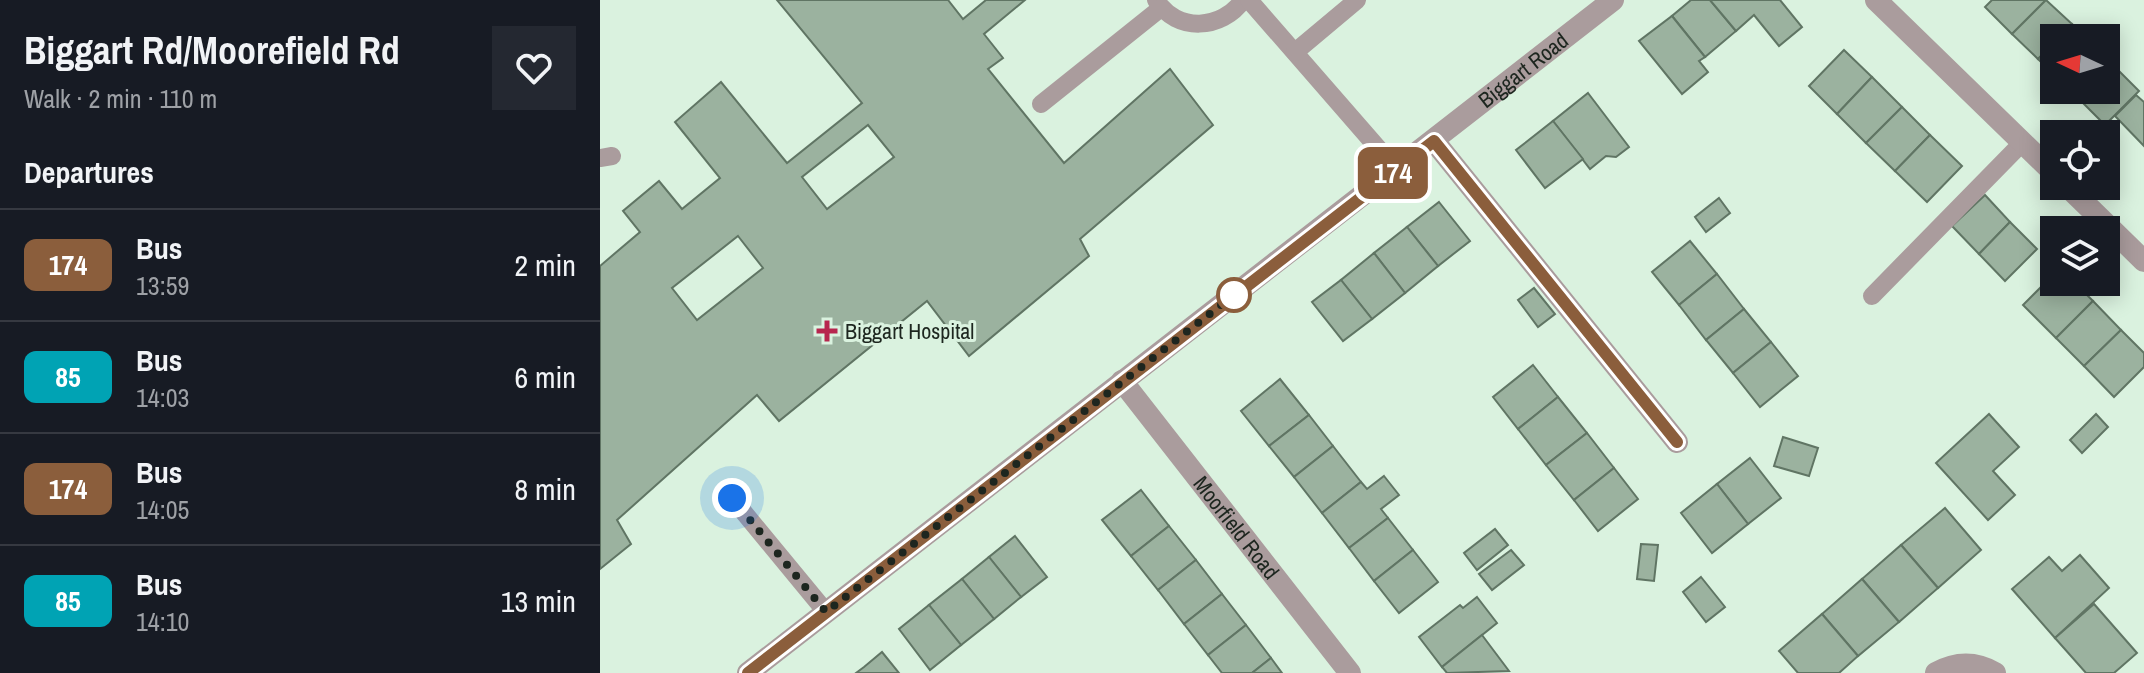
<!DOCTYPE html>
<meta charset="utf-8">
<style>
:root{--surface:#171b24;--page:#242831;--text:#f1f3f6;--muted:#9ea1a6;--line:#363941}
body{margin:0;font-family:"Archivo Narrow",sans-serif;background:var(--page);color:var(--text);height:100vh;display:flex;flex-direction:column;font-size:30px;white-space:nowrap}
*{box-sizing:border-box;margin:0}
p{font-size:26px;color:var(--muted)}
.icon{flex:none;width:44px;height:44px;fill:none;stroke:currentColor;stroke-width:2;stroke-linecap:round;stroke-linejoin:round}
.map{position:relative;flex:1;overflow:hidden}
.side{display:flex;flex-direction:column;background:var(--surface);width:600px}
.side>*{flex:none}
.badge{padding:0 16px;border-radius:12px;font-size:28px;line-height:52px}
.needle{width:52px;rotate:274deg}
.buttons{position:absolute;left:1440px;top:24px;display:grid;gap:16px}
.buttons a{display:grid;place-items:center;width:80px;height:80px;border-radius:0px;background:var(--surface);box-shadow:0 4px 20px #0003;font-size:40px}
.you{position:absolute;width:40px;height:40px;margin:-20px;border:6px solid #fff;border-radius:50%;background:#1a73e8;box-shadow:0 0 0 12px #1a73e833}
.map>.badge{position:absolute;translate:-50% -50%;box-shadow:0 0 0 4px #fff}
h2{padding:0 24px;font-size:30px;line-height:72px}
.round{display:grid;place-items:center;flex:none;width:84px;height:84px;border-radius:0px;background:var(--page)}
.summary{display:flex;align-items:center;justify-content:space-between;height:136px;padding:0 24px}
h1{font-size:38px;font-weight:800;line-height:60px}
ul{padding:0;list-style:none}
li{display:flex;align-items:center;gap:24px;height:112px;padding:0 24px;border-top:2px solid var(--line)}
li div{flex:1}
li b{display:block;font-size:30px}
li em{font-style:normal}
li .badge{min-width:88px;font-weight:700;text-align:center}
main{display:flex;flex:1;min-height:0}
.map>svg:first-child{display:block}
.building{fill:#9bb29f;stroke:#607564;stroke-width:2;fill-rule:evenodd}
.lines{fill:none;stroke-linecap:round;stroke-linejoin:round}
.service{stroke:#aa9c9d;stroke-width:18}
.minor{stroke:#aa9c9d;stroke-width:22}
.tertiary{stroke:#aa9c9d;stroke-width:22}
.line-casing{stroke:#fff;stroke-width:18}
.line{stroke:#8b5e3c;stroke-width:12}
.walk{stroke:#1d261f;stroke-width:8;stroke-dasharray:0 14.4}
.stop-dot{fill:#fff;stroke:#8b5e3c;stroke-width:4}
.poi-dot{fill:#b7264e;stroke:#daf2df;stroke-width:3}
.labels{text-anchor:middle;stroke-width:6;stroke-linejoin:round;paint-order:stroke}
.street-label{font-size:22px;fill:#1d261f;stroke:#daf2df}
.poi-label{font-size:22px;fill:#1d261f;stroke:#daf2df;text-anchor:start}
</style>
<main>
<section class="side">
<div class="summary"><div><h1>Biggart Rd/Moorefield Rd</h1><p>Walk · 2 min · 110 m</p></div><a class="round"><svg class="icon" aria-label="heart" viewBox="0 0 24 24"><path d="M12 20l-8-8c-3-5 5-10 8-4 3-6 11-1 8 4z"/></svg></a></div>
<h2>Departures</h2>
<ul>
<li><span class="badge" style="background:#8b5e3c;color:#fff">174</span><div><b>Bus</b><p>13:59</p></div><em>2 min</em></li>
<li><span class="badge" style="background:#00a3b4;color:#fff">85</span><div><b>Bus</b><p>14:03</p></div><em>6 min</em></li>
<li><span class="badge" style="background:#8b5e3c;color:#fff">174</span><div><b>Bus</b><p>14:05</p></div><em>8 min</em></li>
<li><span class="badge" style="background:#00a3b4;color:#fff">85</span><div><b>Bus</b><p>14:10</p></div><em>13 min</em></li>
</ul>
</section>
<div class="map">
<svg width="1544" height="673" viewBox="0 0 1544 673">
<rect width="100%" height="100%" fill="#daf2df"/>
<!-- building -->
<g class="building">
<path d="M177 0H348L363 19 386 0H425L384 34 403 58 388 69 464 163 570 69 613 125 480 239 489 256 369 356 327 301 179 421 157 395 17 520 31 544 0 569V266L40 232 23 211 59 181 82 209 120 178 75 122 121 82 187 163 262 103ZM268 125 294 157 227 209 202 177ZM138 236 163 268 97 320 72 288Z"/>
<path d="M1091 0H1110L1136 31 1105 57 1072 16Z"/>
<path d="M1110 0H1180L1202 27 1179 46 1154 15 1136 31Z"/>
<path d="M1392 0H1446L1412 34 1385 7Z"/>
<path d="M1446 0 1472 24 1459 38H1454V43L1438 59 1412 34Z"/>
<path d="M1072 16 1105 57 1099 61 1108 72 1082 94 1039 41Z"/>
<path d="M1472 24 1486 38H1459Z"/>
<path d="M1454 43V75L1438 59Z"/>
<path d="M1244 50 1272 77 1237 114 1209 86Z"/>
<path d="M1506 58 1539 91 1505 125 1470 90H1506Z"/>
<path d="M1272 77 1302 107 1266 143 1237 114Z"/>
<path d="M988 93 1029 147 1016 157 1006 156 990 169 953 121Z"/>
<path d="M1536 95 1544 102V146L1515 116Z"/>
<path d="M1302 107 1330 135 1295 171 1266 143Z"/>
<path d="M953 121 983 159 945 188 916 150Z"/>
<path d="M1330 135 1362 166 1327 202 1295 171Z"/>
<path d="M1385 195 1410 222 1379 254 1352 226Z"/>
<path d="M1119 198 1130 213 1106 232 1095 217Z"/>
<path d="M839 202 870 241 838 266 807 227Z"/>
<path d="M1410 222 1437 249 1405 281 1379 254Z"/>
<path d="M807 227 838 266 805 293 774 253Z"/>
<path d="M1090 241 1117 274 1079 305 1052 272Z"/>
<path d="M774 253 805 293 772 319 741 280Z"/>
<path d="M1117 274 1144 309 1106 340 1079 305Z"/>
<path d="M1454 274V282H1474L1493 301 1456 338 1423 305Z"/>
<path d="M741 280 772 319 743 341 712 302Z"/>
<path d="M934 288 955 314 938 327 918 300Z"/>
<path d="M1493 301 1521 330 1484 366 1456 338Z"/>
<path d="M1144 309 1171 342 1133 373 1106 340Z"/>
<path d="M1521 330 1544 353V367L1514 397 1484 366Z"/>
<path d="M1171 342 1198 376 1160 407 1133 373Z"/>
<path d="M933 365 958 397 918 429 893 397Z"/>
<path d="M680 379 709 415 669 446 641 411Z"/>
<path d="M958 397 987 433 946 465 918 429Z"/>
<path d="M1389 414 1419 447 1393 471 1415 495 1388 520 1336 463Z"/>
<path d="M1496 414 1508 427 1482 453 1470 440Z"/>
<path d="M709 415 733 446 694 477 669 446Z"/>
<path d="M987 433 1014 468 974 500 946 465Z"/>
<path d="M1183 437 1218 448 1209 476 1174 466Z"/>
<path d="M733 446 761 482 722 513 694 477Z"/>
<path d="M1150 458 1181 498 1148 524 1117 484Z"/>
<path d="M1014 468 1038 499 998 531 974 500Z"/>
<path d="M784 476 799 495 781 509 788 518 749 548 722 513 761 482 767 489Z"/>
<path d="M1117 484 1148 524 1112 553 1081 513Z"/>
<path d="M541 490 569 526 531 556 502 520Z"/>
<path d="M1345 508 1381 550 1338 588 1301 545Z"/>
<path d="M788 518 813 550 774 581 749 548Z"/>
<path d="M569 526 596 560 558 590 531 556Z"/>
<path d="M895 529 908 545 877 570 864 553Z"/>
<path d="M415 536 447 577 421 597 389 557Z"/>
<path d="M1041 544 1058 545 1054 581 1037 579Z"/>
<path d="M1301 545 1338 588 1299 622 1262 579Z"/>
<path d="M813 550 838 582 799 613 774 581Z"/>
<path d="M911 550 924 565 892 590 879 574Z"/>
<path d="M1480 555 1509 588 1455 638 1412 589 1449 557 1462 571Z"/>
<path d="M389 557 421 597 394 619 362 579Z"/>
<path d="M596 560 622 594 584 624 558 590Z"/>
<path d="M1101 577 1125 607 1106 622 1083 592Z"/>
<path d="M362 579 394 619 361 645 329 605Z"/>
<path d="M1262 579 1299 622 1258 656 1222 614Z"/>
<path d="M622 594 646 625 608 655 584 624Z"/>
<path d="M877 597 897 623 842 667 819 637 860 605 863 608Z"/>
<path d="M1494 604 1537 653 1514 673H1486L1455 638Z"/>
<path d="M329 605 361 645 330 670 299 629Z"/>
<path d="M1222 614 1258 656 1239 673H1198L1179 651Z"/>
<path d="M646 625 671 658 652 673H622L608 655Z"/>
<path d="M882 635 909 671 847 673 842 667Z"/>
<path d="M282 652 299 673H256L264 667Z"/>
<path d="M671 658 682 673H652Z"/>
</g>
<g class="lines">
<!-- service -->
<g class="service">
<path d="M556 0C577 33 622 30 643 0"/>
<path d="M649 0 797 170"/>
<path d="M695 52 757 0"/>
<path d="M441 104 561 8"/>
<path d="M0 158 12 156"/>
<path d="M1272 296 1422 143"/>
<path d="M132 498 226 612"/>
</g>
<!-- minor -->
<g class="minor">
<path d="M1276 0 1454 173"/>
<path d="M834 141 1077 442"/>
<path d="M1467 186 1544 261"/>
<path id="s1" d="M522 381 750 673"/>
<path d="M1336 673C1356 662 1376 662 1395 673"/>
</g>
<!-- tertiary -->
<path class="tertiary" id="s2" d="M148 673 1013 0"/>
</g>
<g class="lines">
<!-- line casing -->
<g class="line-casing">
<path id="line" d="M148 673 834 141 1077 442"/>
</g>
<!-- line -->
<use href="#line" class="line"/>
<!-- walk -->
<path class="walk" d="M132 498 226 612 634 295"/>
</g>
<!-- markers -->
<circle class="stop-dot" cx="634" cy="295" r="16"/>
<path class="poi-dot" d="M223 319h8v8h8v8h-8v8h-8v-8h-8v-8h8z"/>
<g class="labels">
<!-- street labels -->
<g class="street-label">
<text dy="8" stroke="none"><textPath href="#s2" startOffset="982">Biggart Road</textPath></text>
<text dy="8" stroke="none"><textPath href="#s1" startOffset="186">Moorfield Road</textPath></text>
</g>
<!-- poi labels -->
<g class="poi-label">
<text x="245" y="339">Biggart Hospital</text>
</g>
</g>
</svg>
<div class="buttons">
<a><svg class="needle" viewBox="-14 -14 28 28"><path d="M0-13l5 13h-10z" fill="#e53935"/><path d="M0 13l5-13h-10z" fill="#9ea1a6"/></svg></a>
<a><svg class="icon" aria-label="locate" viewBox="0 0 24 24"><circle cx="12" cy="12" r="6"/><path d="M12 2v4M12 18v4M2 12h4M18 12h4"/></svg></a>
<a><svg class="icon" aria-label="layers" viewBox="0 0 24 24"><path d="M12 4l9 5-9 5-9-5zM3 14l9 5 9-5"/></svg></a>
</div>
<div class="you" style="left:132px;top:498px"></div>
<b class="badge" style="left:793px;top:173px;background:#8b5e3c;color:#fff">174</b>
</div>
</main>
